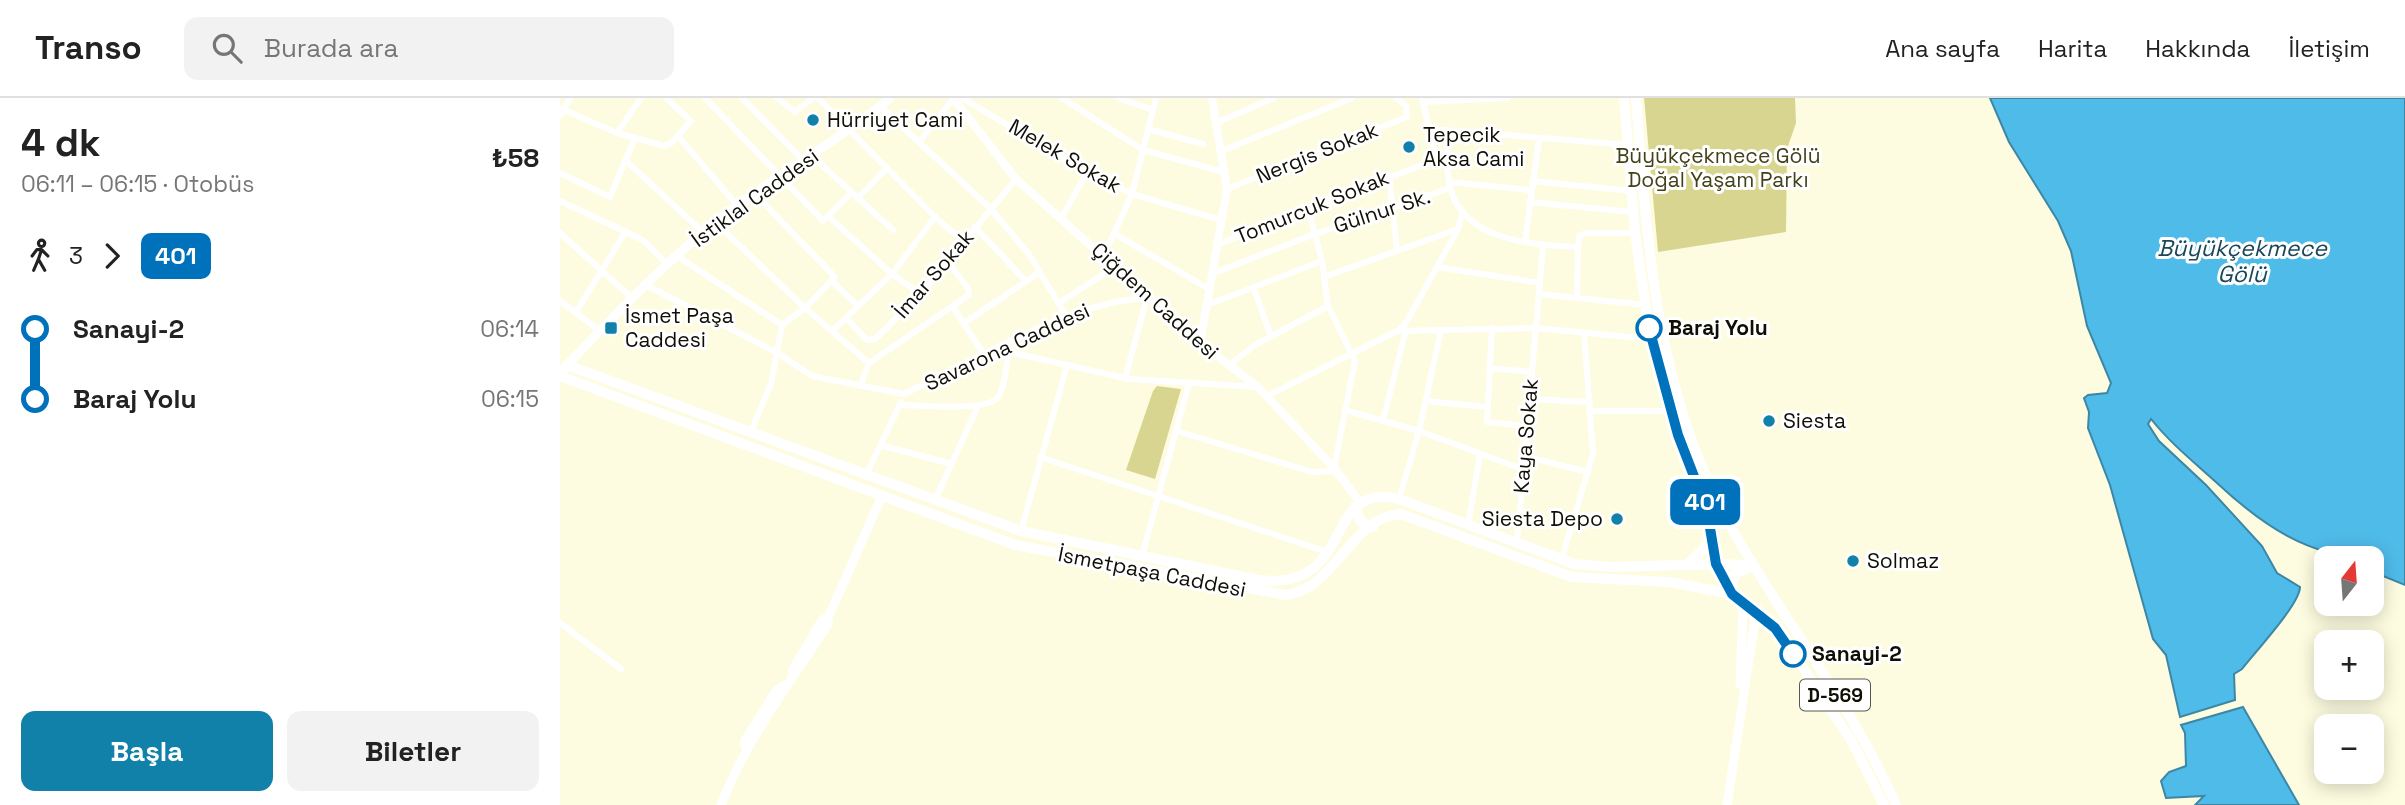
<!DOCTYPE html>
<html lang="tr">
<meta charset="utf-8">
<style>
:root{--surface:#fff;--page:#f2f2f2;--text:#222;--muted:#767676;--line:#e0e0e0;--accent:#1181a9}
body{margin:0;font-family:"Space Grotesk",sans-serif;background:var(--page);color:var(--text);height:100vh;display:flex;flex-direction:column;font-size:26px;white-space:nowrap}
*{box-sizing:border-box;margin:0}
p{font-size:23px;color:var(--muted)}
.icon{flex:none;width:38px;height:38px;fill:none;stroke:currentColor;stroke-width:2;stroke-linecap:round;stroke-linejoin:round}
.map{position:relative;flex:1;overflow:hidden}
.side{display:flex;flex-direction:column;background:var(--surface);width:560px}
.side>*{flex:none}
.badge{padding:0 14px;border-radius:10px;font-size:24px;line-height:46px}
.needle{width:46px;rotate:17deg}
.controls{position:absolute;left:1754px;top:448px;display:grid;gap:14px}
.controls a{display:grid;place-items:center;width:70px;height:70px;border-radius:14px;background:var(--surface);box-shadow:0 4px 18px #0003;font-size:35px}
.map>.badge{position:absolute;translate:-50% -50%;box-shadow:0 0 0 4px #fff}
.legs{display:flex;align-items:center;gap:10px;height:77px;padding:0 21px;font-size:23px}
.legs p{margin-inline-start:auto}
.summary{display:flex;align-items:center;justify-content:space-between;height:119px;padding:0 21px}
h1{font-size:38px;font-weight:700;line-height:52px}
.action{display:flex;gap:14px;margin-top:auto;padding:14px 21px}
.action a{flex:1;height:80px;border-radius:14px;background:var(--accent);color:#fff;font-size:28px;font-weight:700;line-height:80px;text-align:center}
.action a+a{background:var(--page);color:var(--text)}
ul{padding:0 21px;list-style:none}
li{display:flex;align-items:center;gap:24px;height:70px;font-size:26px}
li i{display:grid;place-items:center;width:10px;height:100%;margin:0 9px;background:currentColor}
li i::after{content:'';width:18px;height:18px;margin:-9px;border:5px solid;border-radius:50%;background:var(--surface)}
li p{margin-inline-start:auto}
li:first-child i{background:linear-gradient(#0000 50%,currentColor 0)}
li:last-child i{background:linear-gradient(currentColor 50%,#0000 0)}
header{display:flex;align-items:center;gap:42px;box-sizing:border-box;height:98px;padding:0 35px;background:var(--surface);border-bottom:2px solid var(--line)}
header strong{font-size:33px}
nav{display:flex;gap:38px;margin-inline-start:auto;font-size:24px}
.search{width:490px;height:63px;background:var(--page);display:flex;align-items:center;gap:18px;box-sizing:border-box;padding:0 24px;border-radius:14px;color:var(--muted);font-size:26px}
main{display:flex;flex:1;min-height:0}
.map>svg:first-child{display:block}
.green{fill:#d8d591}
.water{fill:#4fbbe9;stroke:#3c87a5;stroke-width:2}
.lines{fill:none;stroke-linecap:round;stroke-linejoin:round}
.minor{stroke:#fff;stroke-width:6}
.tertiary{stroke:#fff;stroke-width:8}
.secondary{stroke:#fff;stroke-width:9}
.primary{stroke:#fff;stroke-width:10}
.trunk{stroke:#fff;stroke-width:10}
.line-1-casing{stroke:#fff;stroke-width:16}
.line-1{stroke:#0072bc;stroke-width:10}
.poi-dot{fill:#1181a9;stroke:#fff;stroke-width:2.5}
.stop-1-dot{fill:#fff;stroke:#0072bc;stroke-width:3.5}
.labels{text-anchor:middle;stroke-width:6;stroke-linejoin:round;paint-order:stroke}
.shield{fill:#fff;stroke:#585751;stroke-width:2}
.shield-label{font-size:19px;font-weight:bold;fill:#100f06}
.poi-label{font-size:21px;fill:#100f06;stroke:#fff;text-anchor:start}
.street-label{font-size:21px;fill:#100f06;stroke:#fff}
.park-label{font-size:21px;fill:#434118;stroke:#fff}
.stop-label{font-size:21px;font-weight:bold;fill:#100f06;stroke:#fff;text-anchor:start}
.water-label{font-size:23px;font-style:italic;fill:#1a485b;stroke:#fff}
</style>
<header>
<strong>Transo</strong>
<div class="search"><svg class="icon" aria-label="search" viewBox="0 0 24 24"><circle cx="10" cy="10" r="6"/><path d="M15 15l6 6"/></svg>Burada ara</div>
<nav><a>Ana sayfa</a><a>Harita</a><a>Hakkında</a><a>İletişim</a></nav>
</header>
<main>
<section class="side">
<div class="summary"><div><h1>4 dk</h1><p>06:11 – 06:15 · Otobüs</p></div><b>₺58</b></div>
<div class="legs"><svg class="icon" aria-label="walk" viewBox="0 0 24 24"><circle cx="13" cy="4" r="2"/><path d="M13 8l-2 6 4 7M11 14l-3 7M7 12l3-4h3l4 4"/></svg>3<svg class="icon" aria-label="forward" viewBox="0 0 24 24"><path d="M9 5l7 7-7 7"/></svg><b class="badge" style="background:#0072bc;color:#fff">401</b></div>
<ul>
<li><i style="color:#0072bc"></i><b>Sanayi-2</b><p>06:14</p></li>
<li><i style="color:#0072bc"></i><b>Baraj Yolu</b><p>06:15</p></li>
</ul>
<div class="action"><a>Başla</a><a>Biletler</a></div>
</section>
<div class="map">
<svg width="1845" height="707" viewBox="0 0 1845 707">
<rect width="100%" height="100%" fill="#fdfce0"/>
<!-- green -->
<g class="green">
<path d="M1084 0H1235L1236 25 1227 51 1226 134 1098 154Z"/>
<path d="M597 288 621 291 595 381 566 372 593 293Z"/>
</g>
<!-- water -->
<g class="water">
<path d="M1430 0H1845V487L1811 473V460C1749 460 1701 426 1657 385 1634 364 1611 346 1591 321L1588 326 1599 343 1646 387 1702 448 1717 475 1740 489C1740 506 1695 554 1682 571L1674 576 1675 602 1620 619 1606 557 1593 541 1550 387 1528 330 1529 314 1524 300 1528 297 1547 295 1551 285 1527 228 1511 153 1498 123 1449 44Z"/>
<path d="M1683 609 1739 707H1635L1644 698 1606 700 1601 683 1609 674 1626 668 1625 635 1621 627Z"/>
</g>
<g class="lines">
<!-- minor -->
<g class="minor">
<path d="M145 0 263 123 291 95"/>
<path d="M182 0 244 63"/>
<path d="M217 0 235 14 253 0"/>
<path d="M258 0 375 119 403 143"/>
<path d="M402 0 527 74 572 96 661 122"/>
<path d="M502 0 583 52 664 74"/>
<path d="M558 0 593 12"/>
<path d="M862 0 876 61"/>
<path d="M864 4 948 0"/>
<path d="M320 8 430 110 468 155 507 219"/>
<path d="M0 10 57 35 104 48 111 45 131 23 106 0"/>
<path d="M0 18 10 0"/>
<path d="M658 24 714 0"/>
<path d="M588 31 643 46"/>
<path d="M871 31 1068 47"/>
<path d="M887 34C887 52 886 72 890 89 903 143 973 147 1018 149L1019 138 1026 135H1075"/>
<path d="M57 35 81 0"/>
<path d="M118 38 177 107"/>
<path d="M359 44 394 0"/>
<path d="M662 53 792 0"/>
<path d="M252 58 333 132"/>
<path d="M65 62 144 135"/>
<path d="M0 75 50 99 75 40"/>
<path d="M829 78 837 152"/>
<path d="M972 83 1072 93"/>
<path d="M889 84 970 92"/>
<path d="M667 91 847 19 846 8 836 0"/>
<path d="M297 101 326 71"/>
<path d="M0 103 83 142 108 167"/>
<path d="M969 104 1073 114"/>
<path d="M748 110 762 163 768 208 795 263 774 370"/>
<path d="M268 118 332 176 361 196"/>
<path d="M501 121 527 74"/>
<path d="M156 125 245 210 309 265"/>
<path d="M415 129 466 183"/>
<path d="M0 135 72 200"/>
<path d="M555 136 649 191"/>
<path d="M965 144 979 41"/>
<path d="M656 147 887 57"/>
<path d="M544 157 572 96 596 0"/>
<path d="M117 158 222 227"/>
<path d="M877 169 980 185"/>
<path d="M651 176 755 136 890 90"/>
<path d="M764 179 898 131"/>
<path d="M272 183 298 208"/>
<path d="M86 187 216 254 252 278 344 296"/>
<path d="M694 191 711 239"/>
<path d="M979 196 1085 207"/>
<path d="M1017 199 1018 149"/>
<path d="M0 203 40 233"/>
<path d="M499 205 556 168"/>
<path d="M647 207 762 163"/>
<path d="M393 209 425 258"/>
<path d="M16 214 66 133"/>
<path d="M286 220 307 242 315 241 361 196 456 81"/>
<path d="M404 225 480 174"/>
<path d="M932 230 927 324 966 328"/>
<path d="M839 232 847 223 898 131 903 113"/>
<path d="M272 233 332 176 375 119"/>
<path d="M449 254 569 281 698 289"/>
<path d="M668 268 695 247 768 208"/>
<path d="M929 270 972 274"/>
<path d="M565 280 587 200"/>
<path d="M300 288 309 265 409 197 408 190 387 163"/>
<path d="M344 296C407 266 525 196 592 201"/>
<path d="M707 298 837 233 976 230 1091 241"/>
<path d="M969 301 1030 304"/>
<path d="M866 303 927 309"/>
<path d="M339 307C357 307 429 314 438 299 446 287 446 265 450 250"/>
<path d="M785 312 859 333 962 371"/>
<path d="M1031 313H1111"/>
<path d="M823 322 846 232"/>
<path d="M191 333 211 286 222 227 245 210 275 179 194 95"/>
<path d="M617 333 752 374 775 373"/>
<path d="M320 347 392 366"/>
<path d="M963 358 1028 374"/>
<path d="M480 359 767 454"/>
<path d="M306 377 341 304"/>
<path d="M839 401 859 333 881 232"/>
<path d="M375 402 418 308"/>
<path d="M908 427 920 357"/>
<path d="M461 433 507 267"/>
<path d="M957 446 983 148"/>
<path d="M582 458 629 285"/>
<path d="M1001 463 1033 356 1024 234"/>
<path d="M0 525 61 571"/>
</g>
<!-- tertiary -->
<g class="tertiary">
<path d="M393 0 456 81 640 245 698 289 774 370 799 403"/>
<path d="M640 245 667 91 652 0"/>
</g>
<!-- secondary -->
<g class="secondary">
<path d="M7 267C61 211 115 153 178 107 228 70 282 40 330 0"/>
<path d="M232 573 262 522 268 520"/>
<path d="M1180 586 1183 507"/>
<path d="M186 650 184 644 216 593 224 587"/>
<path d="M161 707C187 640 230 585 268 526V520L322 398"/>
<path d="M1167 707 1196 515"/>
</g>
<!-- primary -->
<g class="primary">
<path d="M7 267 0 278 455 447 726 497C776 491 790 419 841 416L1012 479 1109 484 1172 496"/>
<path d="M7 267 461 433 699 482C797 494 761 382 839 401L1014 466 1051 469 1156 466"/>
<path d="M795 409 801 424 813 429"/>
<path d="M1126 467 1143 452 1151 435"/>
</g>
<!-- trunk -->
<g class="trunk">
<path d="M1064 0 1075 135 1088 224 1118 336 1147 412 1156 466 1176 500 1206 523 1223 540 1291 642 1324 707"/>
<path d="M1076 0C1087 145 1096 290 1166 420 1219 518 1292 605 1336 707"/>
<path d="M1156 466 1190 467"/>
<path d="M1171 494 1175 476 1193 468"/>
</g>
</g>
<g class="lines">
<!-- line-1 casing -->
<g class="line-1-casing">
<path id="line-1" d="M1089 230 1118 337 1147 412 1156 466 1172 496 1215 530 1233 556"/>
</g>
<!-- line-1 -->
<use href="#line-1" class="line-1"/>
</g>
<!-- markers -->
<g class="poi-dot">
<circle cx="253" cy="22" r="7"/>
<circle cx="849" cy="49" r="7"/>
<rect x="44" y="223" width="14" height="14" rx="3.5"/>
<circle cx="1209" cy="323" r="7"/>
<circle cx="1057" cy="421" r="7"/>
<circle cx="1293" cy="463" r="7"/>
</g>
<g class="stop-1-dot">
<circle cx="1089" cy="230" r="12"/>
<circle cx="1233" cy="556" r="12"/>
</g>
<g class="labels">
<!-- shield labels -->
<rect class="shield" x="1240" y="581.5" width="70" height="31" rx="5"/>
<g class="shield-label">
<text x="1275" y="604">D-569</text>
</g>
<!-- poi labels -->
<g class="poi-label">
<text x="267" y="29">Hürriyet Cami</text>
<text x="863" y="44">Tepecik<tspan x="863" dy="24">Aksa Cami</tspan></text>
<text x="65" y="225">İsmet Paşa<tspan x="65" dy="24">Caddesi</tspan></text>
<text x="1223" y="330">Siesta</text>
<text x="1043" y="428" text-anchor="end">Siesta Depo</text>
<text x="1307" y="470">Solmaz</text>
</g>
<!-- street labels -->
<g class="street-label">
<text transform="translate(757 55) rotate(-22)" y="7">Nergis Sokak</text>
<text transform="translate(505 58) rotate(30)" y="7">Melek Sokak</text>
<text transform="translate(195 100) rotate(-36)" y="7">İstiklal Caddesi</text>
<text transform="translate(752 109) rotate(-22)" y="7">Tomurcuk Sokak</text>
<text transform="translate(822 113) rotate(-18)" y="7">Gülnur Sk.</text>
<text transform="translate(374 176) rotate(-49)" y="7">İmar Sokak</text>
<text transform="translate(595 203) rotate(42)" y="7">Çiğdem Caddesi</text>
<text transform="translate(447 249) rotate(-25)" y="7">Savarona Caddesi</text>
<text transform="translate(966 338) rotate(-85)" y="7">Kaya Sokak</text>
<text transform="translate(592 474) rotate(11)" y="7">İsmetpaşa Caddesi</text>
</g>
<!-- park labels -->
<g class="park-label">
<text x="1158" y="65">Büyükçekmece Gölü<tspan x="1158" dy="24">Doğal Yaşam Parkı</tspan></text>
</g>
<!-- stop labels -->
<g class="stop-label">
<text x="1108" y="237">Baraj Yolu</text>
<text x="1252" y="563">Sanayi-2</text>
</g>
<!-- water labels -->
<g class="water-label">
<text x="1682" y="158">Büyükçekmece<tspan x="1682" dy="26">Gölü</tspan></text>
</g>
</g>
</svg>
<div class="controls">
<a><svg class="needle" viewBox="-14 -14 28 28"><path d="M0-13l5 13h-10z" fill="#e53935"/><path d="M0 13l5-13h-10z" fill="#767676"/></svg></a>
<a>+</a>
<a>−</a>
</div>
<b class="badge" style="left:1145px;top:404px;background:#0072bc;color:#fff">401</b>
</div>
</main>
